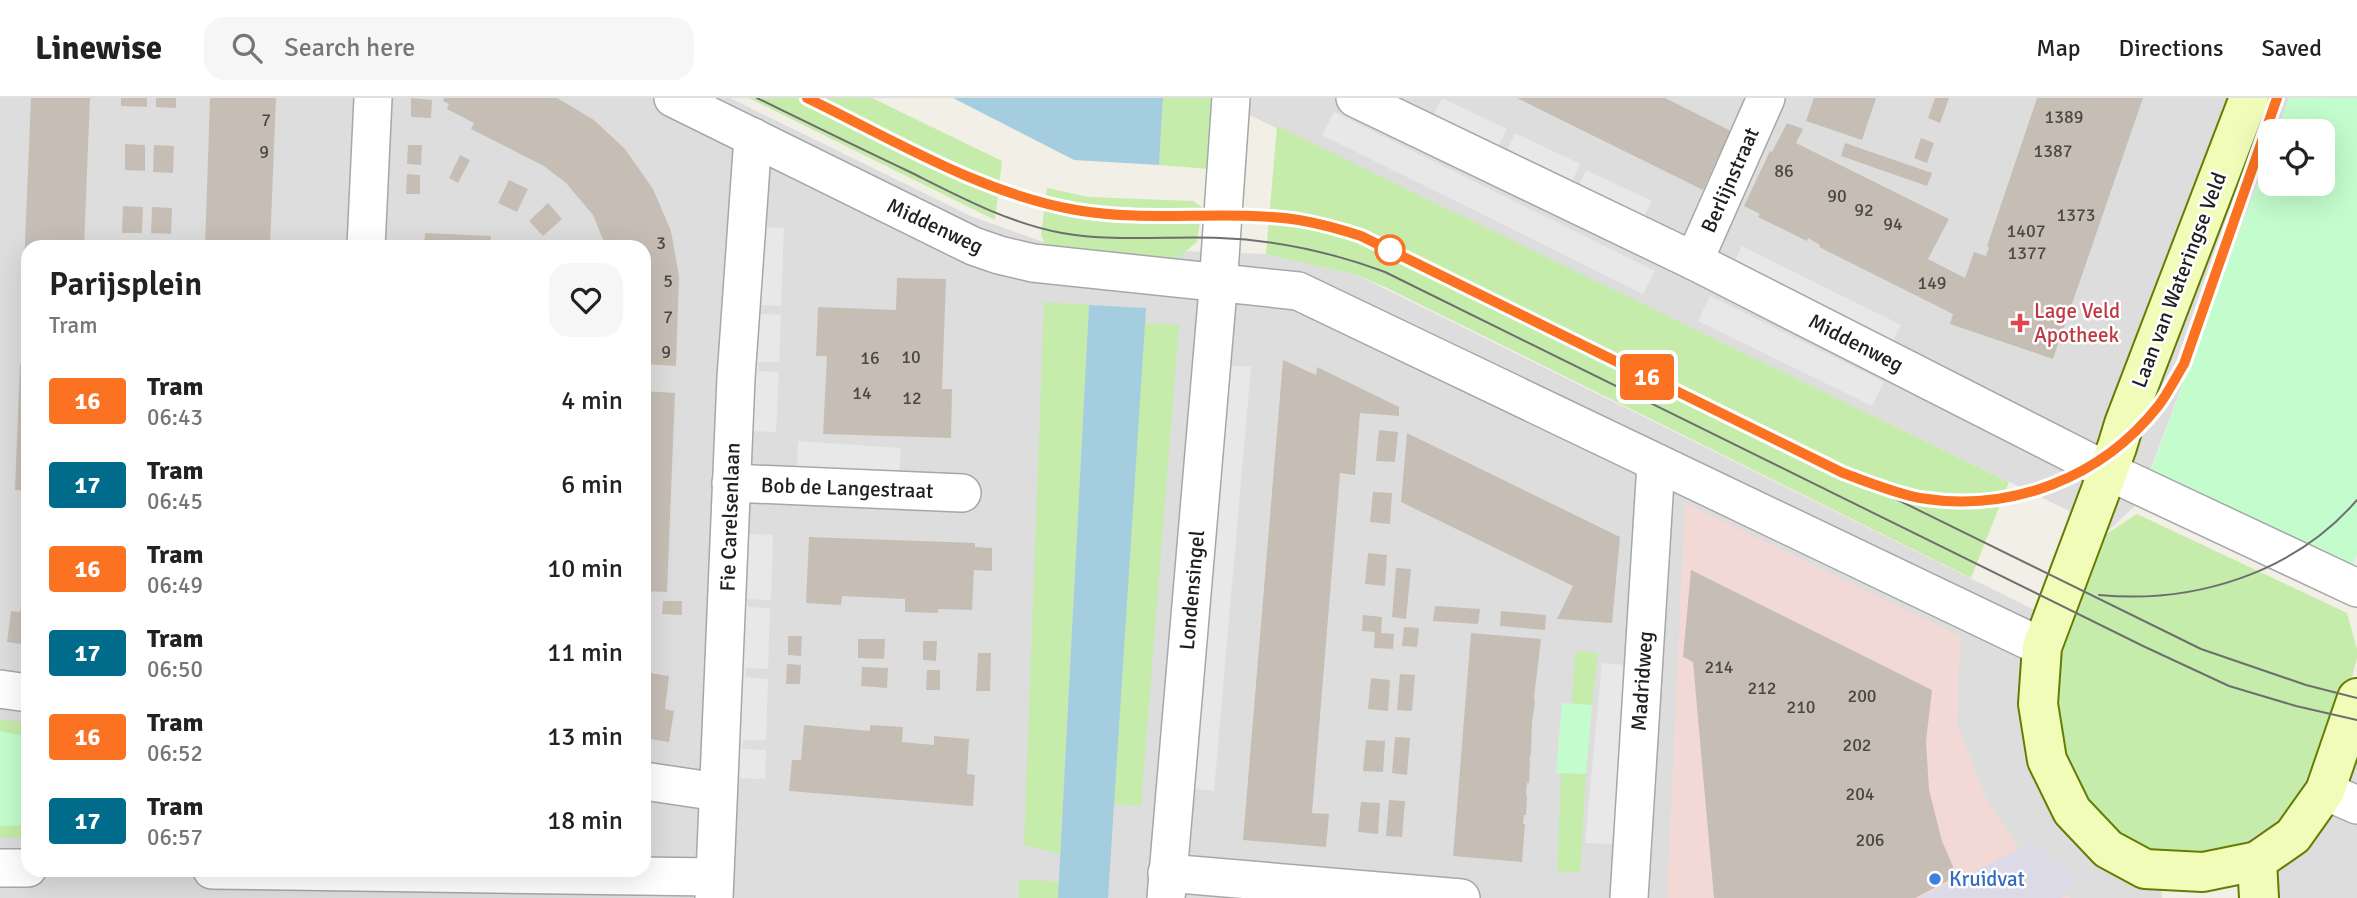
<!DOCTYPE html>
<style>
:root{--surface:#fff;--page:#f6f6f6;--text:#222;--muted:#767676;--line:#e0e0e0}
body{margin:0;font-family:Signika,sans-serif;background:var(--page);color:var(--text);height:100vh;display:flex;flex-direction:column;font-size:26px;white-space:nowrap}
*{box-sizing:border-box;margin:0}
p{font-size:23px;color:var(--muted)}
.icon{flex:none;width:38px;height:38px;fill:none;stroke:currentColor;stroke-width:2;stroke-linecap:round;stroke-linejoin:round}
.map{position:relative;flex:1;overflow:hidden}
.side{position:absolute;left:21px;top:142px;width:630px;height:637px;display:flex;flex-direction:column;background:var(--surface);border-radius:21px;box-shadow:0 7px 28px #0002}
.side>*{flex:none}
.badge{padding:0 14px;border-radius:5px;font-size:24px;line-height:46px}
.fabs{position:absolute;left:2258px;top:21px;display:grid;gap:14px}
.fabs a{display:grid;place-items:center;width:77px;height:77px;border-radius:14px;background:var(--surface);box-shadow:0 7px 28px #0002;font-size:35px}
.map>.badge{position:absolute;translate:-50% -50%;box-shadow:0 0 0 4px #fff}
.round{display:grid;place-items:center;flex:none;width:74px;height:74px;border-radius:21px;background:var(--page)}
.headline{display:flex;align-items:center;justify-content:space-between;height:119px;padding:0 28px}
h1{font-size:33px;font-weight:600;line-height:52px}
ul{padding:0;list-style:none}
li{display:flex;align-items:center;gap:21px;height:84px;padding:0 28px}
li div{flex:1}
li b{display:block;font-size:26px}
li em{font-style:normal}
li .badge{min-width:77px;font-weight:700;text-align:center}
header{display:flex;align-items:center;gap:42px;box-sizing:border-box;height:98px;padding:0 35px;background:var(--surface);border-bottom:2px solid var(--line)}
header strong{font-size:33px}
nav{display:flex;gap:38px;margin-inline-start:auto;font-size:24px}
.search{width:490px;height:63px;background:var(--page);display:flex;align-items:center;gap:18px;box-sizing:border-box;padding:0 24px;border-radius:21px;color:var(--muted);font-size:26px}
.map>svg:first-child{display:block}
.residential{fill:#dedddd;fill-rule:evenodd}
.commercial{fill:#f2d9d5}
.grass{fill:#c5ecab}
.park{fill:#c3fccd}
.parking{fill:#e8e8e8}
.plaza{fill:#dcdae7}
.water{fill:#a5cde0}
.building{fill:#c6beb5}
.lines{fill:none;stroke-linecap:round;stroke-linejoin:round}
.street-casing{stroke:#a7a7a7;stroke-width:40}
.secondary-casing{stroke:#647e01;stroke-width:42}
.street{stroke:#fff;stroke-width:37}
.secondary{stroke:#f2fcb9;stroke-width:38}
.tram{stroke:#6e6e6e;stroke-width:2}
.line-casing{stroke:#fff;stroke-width:16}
.line{stroke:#fa7222;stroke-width:10}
.stop-dot{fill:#fff;stroke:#fa7222;stroke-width:3.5}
.health-dot{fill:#e0444e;stroke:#fff;stroke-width:2.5}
.shop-dot{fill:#3f7fe0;stroke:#fff;stroke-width:2.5}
.labels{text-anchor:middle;stroke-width:5;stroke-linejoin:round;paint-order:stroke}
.number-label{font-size:18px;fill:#4a4845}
.street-label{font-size:21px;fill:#202020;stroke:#fff}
.health-label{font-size:21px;fill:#be3a42;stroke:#fff;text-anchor:start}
.shop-label{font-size:21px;fill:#366cbe;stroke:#fff;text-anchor:start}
</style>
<header>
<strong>Linewise</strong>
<div class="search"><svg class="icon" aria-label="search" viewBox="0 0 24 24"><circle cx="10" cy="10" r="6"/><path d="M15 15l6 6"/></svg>Search here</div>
<nav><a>Map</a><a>Directions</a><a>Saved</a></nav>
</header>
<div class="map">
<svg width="2357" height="800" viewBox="0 0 2357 800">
<rect width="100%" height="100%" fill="#f1efe6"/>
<!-- residential -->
<g class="residential">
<path d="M0 0H730L973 119 1058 149 1266 156 1357 177 2073 531 2157 746 2162 800H0ZM28 149H644V772H28Z"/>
<path d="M1214 0H2289L2277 33H2270V52L2138 405 2109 432Z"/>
<path d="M2357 651V800H2246L2243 737Z"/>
</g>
<!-- commercial -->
<path class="commercial" d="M1685 405 1960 538 1957 626 1988 705 2031 766 2071 800H1667Z"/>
<!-- grass -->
<g class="grass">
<path d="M749 0H872L1002 63 995 122Z"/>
<path d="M1163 0H1214L1209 71 1159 67Z"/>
<path d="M1277 28 2009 384 1971 480 1387 190 1357 177 1266 156Z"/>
<path d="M1047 90 1088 99 1193 103 1202 109 1197 144 1175 162 1047 151 1041 137Z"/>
<path d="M1044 204 1089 207 1060 756 1024 747Z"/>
<path d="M1144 225 1179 227 1141 708 1114 706Z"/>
<path d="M2137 416 2347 515 2357 551V560L2337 634 2297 704 2269 729 2232 751 2173 759 2144 757 2072 693 2051 608 2068 526 2105 437Z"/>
<path d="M1575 553 1598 555 1592 607 1572 605Z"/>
<path d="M0 621 28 625V740H0Z"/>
<path d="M1561 675 1586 676 1580 775 1557 773Z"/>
<path d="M1019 781 1059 784 1058 800H1019Z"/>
</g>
<!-- park -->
<g class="park">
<path d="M2289 0H2357V456L2352 471 2150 375 2270 52V86H2322V33H2277Z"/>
<path d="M1562 605 1592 607 1586 676 1556 675Z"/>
<path d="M0 633 28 639V727L0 728Z"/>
</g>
<!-- parking -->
<g class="parking">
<path d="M1442 0 1507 31 1495 54 1430 23Z"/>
<path d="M1334 14 1655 173 1643 196 1322 37Z"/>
<path d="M1515 35 1580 66 1569 90 1504 59Z"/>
<path d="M1586 72 1652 103 1640 127 1575 95Z"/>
<path d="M756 129 784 130 781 208 760 207 759 216 781 217 779 264H758L759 273 779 274 776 334 749 333Z"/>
<path d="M1742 148 1901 227 1889 251 1730 172Z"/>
<path d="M1710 198 1884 284 1872 308 1698 223Z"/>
<path d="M1224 267 1251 269 1214 693 1188 690Z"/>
<path d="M798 343 901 350 899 378 797 371Z"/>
<path d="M745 436 773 437 771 502 747 501 748 509 770 510 768 571 746 570 745 579 768 581 766 642H743L742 651 766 652 765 681 736 680Z"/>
<path d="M1602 565 1627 567 1614 746 1585 745Z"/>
</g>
<!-- plaza -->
<path class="plaza" d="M2034 744 2074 783 2062 800H1919Z"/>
<!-- water -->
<g class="water">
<path d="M953 0H1163L1159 67 1074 62Z"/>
<path d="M1089 207 1146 210 1108 800H1058Z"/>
</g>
<!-- building -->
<g class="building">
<path d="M31 0H90L84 149H28V243L21 242Z"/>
<path d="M121 0H147V9L121 8Z"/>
<path d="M156 0H176V10L156 9Z"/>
<path d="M210 0H276L270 149H205Z"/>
<path d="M411 0 432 2 431 20 411 19Z"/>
<path d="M444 0H557L594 22 625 51 653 91 671 133 679 178 676 268 644 266V149H606L593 117 566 85 544 68 471 31 474 25 447 11 449 6 443 3Z"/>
<path d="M1517 0H1665L1731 33 1703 92Z"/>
<path d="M1814 0H1876L1862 42 1806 23Z"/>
<path d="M1935 0H1949L1940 25 1928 20Z"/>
<path d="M2037 0H2143L2053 261 1950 226 1953 216 1819 149 1820 147 1808 140 1807 143 1758 119 1760 116 1744 108 1770 53 1772 54 1787 25 1803 31 1796 45 1949 121 1928 161 1965 180 1974 154 1986 158 1989 149 1987 148Z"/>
<path d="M1921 40 1934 45 1927 65 1914 60Z"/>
<path d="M1845 45 1932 75 1927 88 1841 58Z"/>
<path d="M125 46 145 47V73L125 72Z"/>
<path d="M154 47 174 48 173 75 153 74Z"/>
<path d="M408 47H422L421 67 407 66Z"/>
<path d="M460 57 470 62 458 85 449 80Z"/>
<path d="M407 76 420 77V96H406Z"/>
<path d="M509 82 528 91 517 114 498 105Z"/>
<path d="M548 105 562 121 543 138 529 123Z"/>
<path d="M123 108 143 109 142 135H122Z"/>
<path d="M152 109 172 110 171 136 151 135Z"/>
<path d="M425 135 491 138 490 149H424Z"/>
<path d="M897 180 946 181 942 291H952L951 340 823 336 827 258H816L818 209 896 212Z"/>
<path d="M1283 262 1316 277 1317 269 1399 309V318L1360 315 1355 377 1340 375 1312 715 1329 716 1326 749 1243 742Z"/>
<path d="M20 266 28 267V393L15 392Z"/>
<path d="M644 293 675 295 667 494 644 493Z"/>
<path d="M1379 332 1398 334 1395 364 1376 363Z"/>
<path d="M1407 335 1620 439 1612 525 1557 521 1573 488 1401 404Z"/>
<path d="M1373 394 1392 395 1390 426 1370 424Z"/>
<path d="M809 439 975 445V449L992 450V473L974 472 972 512 938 511V515L905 514V501L842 498 841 507 806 505Z"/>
<path d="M1368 455 1387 457 1385 488 1365 486Z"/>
<path d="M1396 470 1411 471 1406 521 1392 519Z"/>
<path d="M1691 472 1932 592 1926 643 1929 692 1942 743 1957 778 1915 800H1714L1693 564 1683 559Z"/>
<path d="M25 481H28V547L7 544 11 513 20 514Z"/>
<path d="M663 503H682V517L662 516Z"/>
<path d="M1435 508 1480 511 1478 526 1433 523Z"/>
<path d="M1501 513 1546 517 1545 532 1500 528Z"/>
<path d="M1363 517 1382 519 1381 535 1394 536 1393 551 1374 550 1375 534 1362 533Z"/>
<path d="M1404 529 1419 530 1417 549 1402 548Z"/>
<path d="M1471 535 1541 541 1534 600 1535 605 1532 623 1531 654 1529 663H1530L1529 685H1527L1526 695 1527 700 1526 717H1524L1523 726H1525L1522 764 1453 758Z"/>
<path d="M788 538H802L801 558 788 557Z"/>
<path d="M858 541H885L884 561 858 560Z"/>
<path d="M923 543H937L936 563 923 562Z"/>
<path d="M978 555H991L990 593H976Z"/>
<path d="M787 566 801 567 800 586H786Z"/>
<path d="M862 569 888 570 887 590 861 588Z"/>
<path d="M927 572H940V592H926Z"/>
<path d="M644 574 669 578 665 611 674 613 669 644 644 640Z"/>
<path d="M1400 576 1415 577 1412 613 1397 612Z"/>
<path d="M1371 580 1390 582 1388 613 1368 611Z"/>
<path d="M804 627 870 633V627L903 629 902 644 934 647V638L969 641 967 676 975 677 973 708 789 693 792 662H801Z"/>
<path d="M1395 639 1410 640 1407 677 1392 675Z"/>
<path d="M1366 642 1385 643 1383 674 1363 673Z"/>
<path d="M1389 702 1405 703 1402 739 1386 738Z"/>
<path d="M1361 704 1380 705 1378 736 1358 734Z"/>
</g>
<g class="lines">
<!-- street casing -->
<g class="street-casing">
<g id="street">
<path d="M673 0 973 148 999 157 1033 165 1298 193 2042 549"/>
<path d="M1355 0 1694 163 2095 367 2357 490"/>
<path d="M366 149 373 0"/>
<path d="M1694 163 1766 0"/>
<path d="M731 385 962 395"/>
<path d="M0 591 28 595"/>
<path d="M644 683 718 694"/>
<path d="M2325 693 2357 707"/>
<path d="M0 770H28"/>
<path d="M212 772 714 779"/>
<path d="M1167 775 1461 800"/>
<path d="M714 800 736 280 753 39"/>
<path d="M1166 800 1217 203 1231 0"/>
<path d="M1629 800 1656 366"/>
</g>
</g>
<!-- secondary casing -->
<g class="secondary-casing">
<g id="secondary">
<path d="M2249 0 2124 326 2117 349 2042 549 2038 606 2047 662 2072 713 2108 751 2145 771 2203 774 2257 763 2293 738 2325 693 2357 600"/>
<path d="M2257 763 2259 800"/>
</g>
</g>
<!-- street -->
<use href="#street" class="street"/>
<!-- secondary -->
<use href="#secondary" class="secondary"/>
<!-- tram -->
<g class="tram">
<path d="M757 0C808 25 859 50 910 74 958 98 1008 125 1062 135 1111 144 1170 138 1220 140 1278 142 1331 154 1385 174L2143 548 2229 588 2296 608 2357 622"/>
<path d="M807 0C894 43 980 95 1076 112 1149 126 1225 111 1299 122 1320 126 1340 131 1361 138L2201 551 2306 587 2357 600"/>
<path d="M1897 394C1982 417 2075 396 2137 332 2156 312 2170 289 2184 266L2277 0"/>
<path d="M2099 497C2193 506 2293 476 2357 402"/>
</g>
</g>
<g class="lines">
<!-- line casing -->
<g class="line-casing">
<path id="line" d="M807 0C894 42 980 95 1076 112 1150 125 1225 111 1299 122 1321 126 1340 131 1361 138L1843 375C1868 384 1894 395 1920 400 2011 415 2102 380 2159 307 2168 295 2176 279 2184 266L2277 0"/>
</g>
<!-- line -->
<use href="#line" class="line"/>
</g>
<!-- markers -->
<circle class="stop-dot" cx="1390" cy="152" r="14"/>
<path class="health-dot" d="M2016.5 214.5h7v7h7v7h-7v7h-7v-7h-7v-7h7z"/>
<circle class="shop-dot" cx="1935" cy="781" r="7"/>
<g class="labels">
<!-- number labels -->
<g class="number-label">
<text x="2064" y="25">1389</text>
<text x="266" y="28">7</text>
<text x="2053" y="59">1387</text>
<text x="264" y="60">9</text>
<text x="1784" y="79">86</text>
<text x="1837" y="104">90</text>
<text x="1864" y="118">92</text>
<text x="2076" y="123">1373</text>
<text x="1893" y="132">94</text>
<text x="2026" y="139">1407</text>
<text x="661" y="151">3</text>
<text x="2027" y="161">1377</text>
<text x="668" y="189">5</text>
<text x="1932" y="191">149</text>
<text x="668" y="225">7</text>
<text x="666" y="260">9</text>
<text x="911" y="265">10</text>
<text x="870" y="266">16</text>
<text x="862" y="301">14</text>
<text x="912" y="306">12</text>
<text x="1719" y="575">214</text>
<text x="1762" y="596">212</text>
<text x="1862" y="604">200</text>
<text x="1801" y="615">210</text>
<text x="1857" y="653">202</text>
<text x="1860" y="702">204</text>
<text x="1870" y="748">206</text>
</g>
<!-- street labels -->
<g class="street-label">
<text transform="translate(1730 82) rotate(-66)" y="7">Berlijnstraat</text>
<text transform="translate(935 128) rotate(25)" y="7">Middenweg</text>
<text transform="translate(2179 182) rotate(-69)" y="7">Laan van Wateringse Veld</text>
<text transform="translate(1856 245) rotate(27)" y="7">Middenweg</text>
<text transform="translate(847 390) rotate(2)" y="7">Bob de Langestraat</text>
<text transform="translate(730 419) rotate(-88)" y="7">Fie Carelsenlaan</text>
<text transform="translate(1192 492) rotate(-85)" y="7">Londensingel</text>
<text transform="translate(1642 583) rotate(-86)" y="7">Madridweg</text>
</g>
<!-- health labels -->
<g class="health-label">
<text x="2034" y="220">Lage Veld<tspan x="2034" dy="24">Apotheek</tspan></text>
</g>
<!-- shop labels -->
<g class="shop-label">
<text x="1949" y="788">Kruidvat</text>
</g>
</g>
</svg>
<div class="fabs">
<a><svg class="icon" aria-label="locate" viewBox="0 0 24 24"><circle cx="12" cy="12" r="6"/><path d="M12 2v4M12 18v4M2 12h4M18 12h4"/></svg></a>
</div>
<b class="badge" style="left:1647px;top:279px;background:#fa7222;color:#fff">16</b>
<section class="side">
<div class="headline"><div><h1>Parijsplein</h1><p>Tram</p></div><a class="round"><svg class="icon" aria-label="heart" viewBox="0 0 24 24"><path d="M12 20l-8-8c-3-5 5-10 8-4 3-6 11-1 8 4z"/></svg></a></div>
<ul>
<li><span class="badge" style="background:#fa7222;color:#fff">16</span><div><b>Tram</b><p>06:43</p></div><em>4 min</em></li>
<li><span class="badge" style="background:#006b8b;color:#fff">17</span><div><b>Tram</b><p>06:45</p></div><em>6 min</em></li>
<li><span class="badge" style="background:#fa7222;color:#fff">16</span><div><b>Tram</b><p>06:49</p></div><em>10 min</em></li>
<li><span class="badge" style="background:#006b8b;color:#fff">17</span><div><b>Tram</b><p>06:50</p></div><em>11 min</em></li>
<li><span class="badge" style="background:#fa7222;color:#fff">16</span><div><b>Tram</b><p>06:52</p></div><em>13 min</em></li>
<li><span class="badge" style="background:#006b8b;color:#fff">17</span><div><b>Tram</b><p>06:57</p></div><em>18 min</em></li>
</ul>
</section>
</div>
